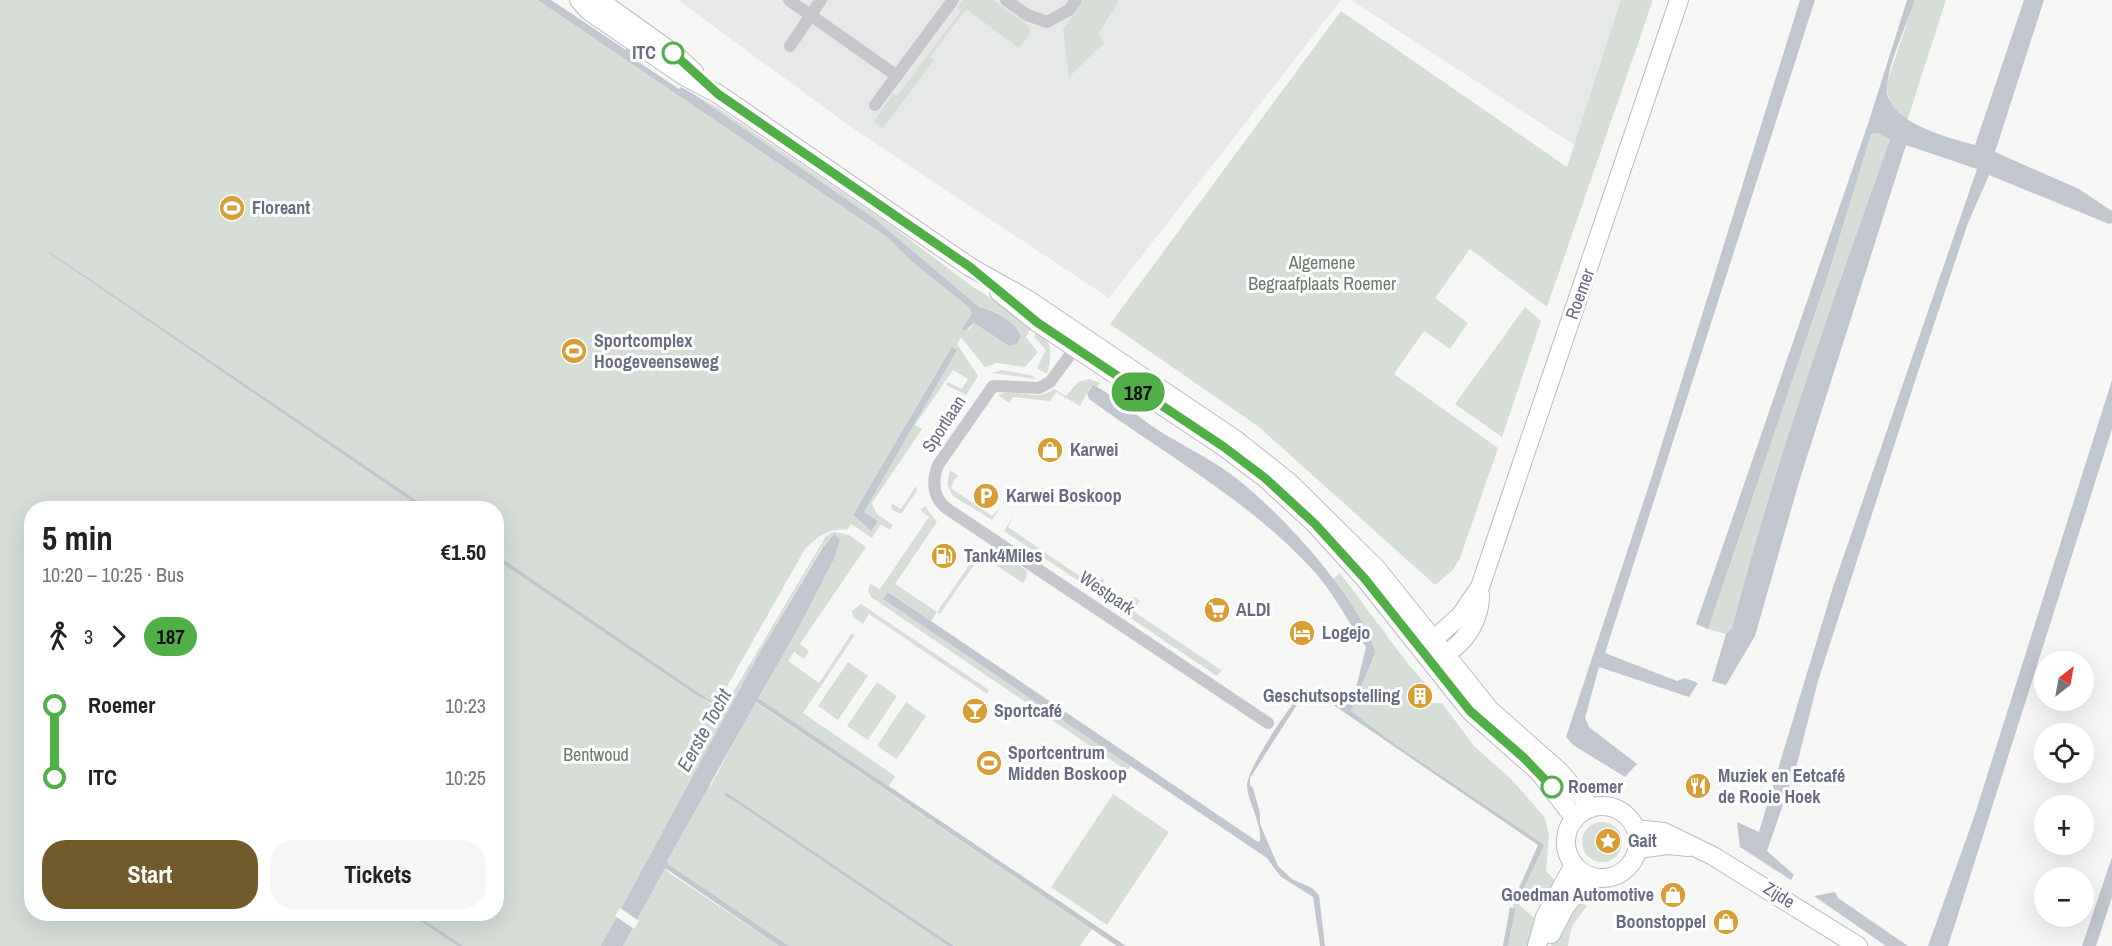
<!DOCTYPE html>
<meta charset="utf-8">
<style>
:root{--surface:#fff;--page:#f6f6f6;--text:#222;--muted:#767676;--accent:#735a2b}
body{margin:0;font-family:"Archivo Narrow",sans-serif;background:var(--page);color:var(--text);height:100vh;display:flex;flex-direction:column;font-size:22px;white-space:nowrap}
*{box-sizing:border-box;margin:0}
p{font-size:20px;color:var(--muted)}
.icon{flex:none;width:33px;height:33px;fill:none;stroke:currentColor;stroke-width:2;stroke-linecap:round;stroke-linejoin:round}
.map{position:relative;flex:1;overflow:hidden}
.details{position:absolute;left:24px;top:501px;width:480px;height:420px;display:flex;flex-direction:column;background:var(--surface);border-radius:24px;box-shadow:0 6px 24px #0002}
.details>*{flex:none}
.badge{padding:0 12px;border-radius:20px;font-size:21px;line-height:39px}
.needle{width:39px;rotate:31deg}
.controls{position:absolute;left:2034px;top:651px;display:grid;gap:12px}
.controls a{display:grid;place-items:center;width:60px;height:60px;border-radius:50%;background:var(--surface);box-shadow:0 6px 24px #0002;font-size:30px}
.map>.badge{position:absolute;translate:-50% -50%;box-shadow:0 0 0 3px #fff}
.legs{display:flex;align-items:center;gap:9px;height:66px;padding:0 18px;font-size:20px}
.legs p{margin-inline-start:auto}
.head{display:flex;align-items:center;justify-content:space-between;height:102px;padding:0 18px}
h1{font-size:33px;font-weight:700;line-height:45px}
.cta{display:flex;gap:12px;margin-top:auto;padding:12px 18px}
.cta a{flex:1;height:69px;border-radius:24px;background:var(--accent);color:#fff;font-size:24px;font-weight:700;line-height:69px;text-align:center}
.cta a+a{background:var(--page);color:var(--text)}
ul{padding:0 18px;list-style:none}
li{display:flex;align-items:center;gap:21px;height:72px;font-size:22px}
li i{display:grid;place-items:center;width:9px;height:100%;margin:0 8px;background:currentColor}
li i::after{content:'';width:15px;height:15px;margin:-8px;border:4px solid;border-radius:50%;background:var(--surface)}
li p{margin-inline-start:auto}
li:first-child i{background:linear-gradient(#0000 50%,currentColor 0)}
li:last-child i{background:linear-gradient(currentColor 50%,#0000 0)}
.map>svg:first-child{display:block}
.built{fill:#e7e8e8}
.green{fill:#d6ded7;fill-rule:evenodd}
.water{fill:#c1c6cf}
.pier{fill:#f6f7f5}
.lines{fill:none;stroke-linecap:round;stroke-linejoin:round}
.secondary-casing{stroke:#babbc2;stroke-width:20}
.street{stroke:#c6c6cc;stroke-width:12}
.secondary{stroke:#fff;stroke-width:18}
.line-1-casing{stroke:#fff;stroke-width:14}
.line-1{stroke:#50af46;stroke-width:9}
.stop-1-dot{fill:#fff;stroke:#50af46;stroke-width:3}
.labels{text-anchor:middle;stroke-width:6;stroke-linejoin:round;paint-order:stroke}
.stop-label{font-size:18px;font-weight:bold;fill:#686c83;stroke:#fff;text-anchor:end}
.poi-label{font-size:18px;font-weight:bold;fill:#686c83;stroke:#fff;text-anchor:start}
.park-label{font-size:18px;fill:#677b6b;stroke:#fff}
.street-label{font-size:18px;fill:#686c83;stroke:#fff}
.water-label{font-size:20px;font-style:italic;fill:#697286;stroke:#fff}
</style>
<div class="map">
<svg width="2112" height="946" viewBox="0 0 2112 946">
<rect width="100%" height="100%" fill="#f6f7f5"/>
<!-- built -->
<g class="built">
<path d="M678 0H1341L1109 298 851 127Z"/>
<path d="M1351 0H1624L1582 150Z"/>
</g>
<!-- green -->
<g class="green">
<path d="M0 0H541L880 229 977 312 967 332 974 323 1009 346 1017 344 1021 334C1014 321 994 312 979 307L875 219 692 93 720 109 889 224 973 287 1033 324 1026 337 1038 352 1025 367 997 363 985 367 961 337 957 344 978 376 966 395 946 385 948 382 962 389 968 379 953 370 915 425 922 429 872 503 877 514 893 525 890 530 881 524 872 538 851 524 847 530C829 527 817 537 805 549L721 697 713 703 497 555 496 508H428L49 253 421 508H32V914H496L497 560 718 709 732 694 826 536 834 532 849 535 866 547 800 644 809 651 804 659 794 652 788 661 819 683 851 634 855 635 803 713 895 776 889 786 757 698 800 625 833 561 834 534 822 547 760 652 604 946H0ZM954 349 957 350 864 512 878 521 867 528 853 515Z"/>
<path d="M963 0H993L1029 26 1030 34 1019 48 966 9 930 57 934 60 883 128 874 121 893 94 897 96 961 11 957 7Z"/>
<path d="M1084 0H1119L1098 34 1104 43 1069 77 1063 29Z"/>
<path d="M1621 0H1653L1547 307 1470 249 1435 298 1468 323 1450 349 1424 331 1394 374 1498 448 1460 558 1453 570 1435 585 1259 427 1110 324 1341 11 1567 167Z"/>
<path d="M1915 0H1946L1907 121 1891 107 1886 85Z"/>
<path d="M1878 133 1890 140C1832 301 1775 463 1732 628L1726 634 1708 629 1829 272 1871 134Z"/>
<path d="M1525 307 1541 321 1502 437 1455 404Z"/>
<path d="M1039 328C1053 346 1052 356 1047 374L1037 368 1046 350 1034 337Z"/>
<path d="M1002 370 1031 375 1036 379 992 373Z"/>
<path d="M1089 379 1100 383 1097 387H1090L1080 406 1056 392 1050 401 1013 397 1009 403 998 395C1017 387 1036 403 1054 389L1066 396 1078 382Z"/>
<path d="M950 470 959 476 954 480 951 488 992 516 1000 508 992 520 953 496 947 485Z"/>
<path d="M916 486 917 491 901 514 892 510 891 503 901 509Z"/>
<path d="M925 506 937 522 895 584 937 612 980 549 1004 555 1026 570 1027 577 1023 583 981 555 940 614 937 612 931 621 889 592 883 599 1131 766 1127 771 871 597 868 591 870 584 880 589 929 517 920 510Z"/>
<path d="M1013 516 1008 527 1094 586 1103 578 1104 581 1095 592 1004 531Z"/>
<path d="M1340 573 1408 664 1430 689 1431 703H1442L1474 746 1513 781 1545 818 1549 836 1546 871 1558 884 1541 902 1537 903 1517 893 1520 888 1523 890 1543 845 1396 745 1351 711 1375 655 1370 652 1376 651 1368 632 1333 579Z"/>
<path d="M1134 597 1140 601 1133 611 1221 670 1229 661 1217 676 1123 613Z"/>
<path d="M861 604 989 690 987 694 869 614 863 624 853 617 852 611Z"/>
<path d="M848 662 868 676 838 720 818 706Z"/>
<path d="M877 682 897 696 868 740 847 726Z"/>
<path d="M755 702 1092 929 1080 946H954L726 792 734 801 948 946H789L668 864 667 861 709 785H711Z"/>
<path d="M906 702 926 716 897 759 877 746Z"/>
<path d="M1113 794 1169 832 1107 925 1051 887Z"/>
<circle cx="1602" cy="842" r="20"/>
<path d="M665 868 669 873 779 946H623Z"/>
<path d="M1578 897 1587 906 1572 926 1568 946H1551L1553 937Z"/>
<path d="M1514 900 1534 918 1531 946H1508Z"/>
</g>
<!-- water -->
<g class="water">
<path d="M538 0H551L626 50 627 48 638 58 637 61 679 89 681 87 692 93 875 219 979 307C993 311 1016 321 1021 336L1017 344 1009 346 974 323 964 331 962 329 972 314 970 308 914 263 886 236Z"/>
<path d="M1800 0H1815L1605 653 1677 681 1685 678 1698 683 1689 697 1599 667 1585 718 1589 727 1637 764 1625 777 1573 745 1566 737 1651 479Z"/>
<path d="M1907 0H1915C1906 27 1891 56 1887 84 1881 121 1948 138 1975 145L2024 0H2044L1995 152 2079 189 2112 211V223L2109 224 1989 175 1968 223 1917 375 1818 681 1797 764 1767 851 1794 875 1791 880 1740 847 1737 822 1759 832 1833 587 1977 169 1906 145 1799 482 1755 636 1726 685 1712 681 1726 634 1732 628C1775 463 1832 301 1890 140L1878 133 1871 134 1829 272 1708 629 1696 624 1869 121Z"/>
<path d="M49 253H51L428 508H421Z"/>
<path d="M952 347 957 350 864 512 878 521 871 531 853 515Z"/>
<path d="M2112 380V429L1948 946H1928L1974 817Z"/>
<path d="M1093 385C1116 396 1136 416 1158 430 1183 446 1212 459 1236 478 1285 517 1354 592 1376 652H1372L1375 654 1351 711 1396 745 1544 845 1523 890 1519 888 1538 845 1316 693 1300 700 1250 778V785L1253 788 1260 813V824L1278 866 1292 879 1312 888 1319 895 1325 946H1320L1313 897 1280 876 1267 858 883 599 888 592 1258 842 1260 841C1262 823 1249 805 1247 787 1245 771 1292 701 1306 689L1320 692 1341 706 1346 705 1356 688 1366 647C1347 621 1333 591 1311 568 1247 499 1164 454 1089 399L1087 393Z"/>
<path d="M834 534 840 540 833 561 800 625 758 698 1126 946H1117L756 702 667 861 668 864 789 946H779L665 868 623 946H601L760 652 823 547Z"/>
<path d="M497 555 712 702 713 704 698 696 497 560Z"/>
<path d="M726 792 954 946H948L734 801 724 795Z"/>
<path d="M2112 857V897L2096 946H2082Z"/>
<path d="M1835 892 1838 898 1908 946H1886L1814 896Z"/>
<path d="M1510 907 1515 909 1508 946H1503Z"/>
<path d="M410 914H415L463 946H458Z"/>
</g>
<!-- pier -->
<path class="pier" d="M620 908 639 921 634 929 615 916Z"/>
<g class="lines">
<!-- secondary casing -->
<g class="secondary-casing">
<g id="secondary">
<path d="M579 0 589 11 684 76 718 94 970 267 1027 299 1236 440 1290 483 1376 568 1490 710 1559 771 1591 808"/>
<path d="M599 0 673 53 694 72"/>
<path d="M999 292 1038 323 1224 447 1265 478 1315 524 1365 579 1470 711 1539 772 1575 819"/>
<path d="M1429 651 1433 640 1460 616 1480 587 1679 0"/>
<path d="M1435 657C1461 651 1480 622 1480 595"/>
<circle cx="1602" cy="842" r="36"/>
<path d="M1636 829 1664 832 1713 856 1858 946"/>
<path d="M1638 849 1668 845 1688 847"/>
<path d="M1551 934 1565 907 1590 876"/>
<path d="M1537 946 1545 917 1574 865"/>
</g>
</g>
<!-- street -->
<g class="street">
<path d="M789 0 897 76"/>
<path d="M1006 0 1027 15 1047 22 1069 10 1076 0"/>
<path d="M790 46 821 0"/>
<path d="M875 105 953 0"/>
<path d="M1079 343 1050 382 1039 388 993 386 938 465C932 481 932 496 946 508L1268 723"/>
</g>
<!-- secondary -->
<use href="#secondary" class="secondary"/>
</g>
<g class="lines">
<!-- line-1 casing -->
<g class="line-1-casing">
<path id="line-1" d="M673 53 718 94 970 267 1038 323 1224 447 1265 478 1315 524 1365 579 1470 711 1523 757 1552 787"/>
</g>
<!-- line-1 -->
<use href="#line-1" class="line-1"/>
</g>
<!-- icons -->
<defs>
<g id="stadium-disc" transform="scale(1.35)"><circle r="9.5" fill="#d79e35" stroke="#fff"/><path d="M0-5a6.5 5 0 1 0 0 10a6.5 5 0 1 0 0-10ZM-3.5-1.8h7v3.6h-7Z" fill="#fff"/></g>
<g id="shop-disc" transform="scale(1.35)"><circle r="9.5" fill="#d79e35" stroke="#fff"/><path d="M-5-2.5h2.3a2.7 3.5 0 0 1 5.4 0H5L5.5 6h-11ZM-1.5-2.5h3a1.5 2.3 0 0 0-3 0Z" fill="#fff"/></g>
<g id="parking-disc" transform="scale(1.35)"><circle r="9.5" fill="#d79e35" stroke="#fff"/><path d="M-3.5-5.5H1a3.5 3.5 0 0 1 0 7H-1V5.5H-3.5ZM-1-3.4V-.6H.8a1.4 1.4 0 0 0 0-2.8Z" fill="#fff"/></g>
<g id="fuel-disc" transform="scale(1.35)"><circle r="9.5" fill="#d79e35" stroke="#fff"/><path d="M-5.5-6h7V0h2V4h1.3V-2.5L3-4.5l.8-.8L6-3V5H2.5V1h-1V6h-7ZM-4.2-4.7v3.2H.2V-4.7Z" fill="#fff"/></g>
<g id="supermarket-disc" transform="scale(1.35)"><circle r="9.5" fill="#d79e35" stroke="#fff"/><path d="M-6-5.5h2.5l.6 2H6L4.5 2H-2.5L-4.4-4H-6ZM-1.5 3.2a1.3 1.3 0 1 0 .1 0ZM3 3.2a1.3 1.3 0 1 0 .1 0Z" fill="#fff"/></g>
<g id="hotel-disc" transform="scale(1.35)"><circle r="9.5" fill="#d79e35" stroke="#fff"/><path d="M-6-4.5h1.5V1H6V5H4.5V3h-9V5H-6ZM-4 0a1.8 1.8 0 1 1 3.6 0ZM.5 0V-2.5h3Q6-2.5 6 0Z" fill="#fff"/></g>
<g id="building-disc" transform="scale(1.35)"><circle r="9.5" fill="#d79e35" stroke="#fff"/><path d="M-4-6H4V6H1V3H-1V6H-4ZM-2.5-4.3h1.7v1.8h-1.7ZM.8-4.3h1.7v1.8H.8ZM-2.5-1h1.7V.8h-1.7ZM.8-1h1.7V.8H.8Z" fill="#fff"/></g>
<g id="bar-disc" transform="scale(1.35)"><circle r="9.5" fill="#d79e35" stroke="#fff"/><path d="M-6-5H6L.8 .8V4.5H3.5V6h-7V4.5H-.8V.8Z" fill="#fff"/></g>
<g id="restaurant-disc" transform="scale(1.35)"><circle r="9.5" fill="#d79e35" stroke="#fff"/><path d="M-5-6h1v4h1v-4h1v4h1v-4h1v5L-1.5 .5V6h-2V.5L-5-1ZM5-6V6H3V1.5H1.5Q1.5-4 5-6Z" fill="#fff"/></g>
<g id="sight-disc" transform="scale(1.35)"><circle r="9.5" fill="#d79e35" stroke="#fff"/><path d="M0-6L1.8-2.2L6-1.7L2.9 1.2L3.7 5.4L0 3.3L-3.7 5.4L-2.9 1.2L-6-1.7L-1.8-2.2Z" fill="#fff"/></g>
</defs>
<g fill-rule="evenodd">
<use href="#stadium-disc" x="232" y="208"/>
<use href="#stadium-disc" x="574" y="351"/>
<use href="#shop-disc" x="1050" y="450"/>
<use href="#parking-disc" x="986" y="496"/>
<use href="#fuel-disc" x="944" y="556"/>
<use href="#supermarket-disc" x="1217" y="610"/>
<use href="#hotel-disc" x="1302" y="633"/>
<use href="#building-disc" x="1420" y="696"/>
<use href="#bar-disc" x="975" y="711"/>
<use href="#stadium-disc" x="989" y="763"/>
<use href="#restaurant-disc" x="1698" y="786"/>
<use href="#sight-disc" x="1608" y="841"/>
<use href="#shop-disc" x="1673" y="895"/>
<use href="#shop-disc" x="1726" y="922"/>
</g>
<!-- markers -->
<g class="stop-1-dot">
<circle cx="673" cy="53" r="10"/>
<circle cx="1552" cy="787" r="10"/>
</g>
<g class="labels">
<!-- stop labels -->
<g class="stop-label">
<text x="656" y="59">ITC</text>
<text x="1568" y="793" text-anchor="start">Roemer</text>
</g>
<!-- poi labels -->
<g class="poi-label">
<text x="252" y="214">Floreant</text>
<text x="594" y="347">Sportcomplex<tspan x="594" dy="21">Hoogeveenseweg</tspan></text>
<text x="1070" y="456">Karwei</text>
<text x="1006" y="502">Karwei Boskoop</text>
<text x="964" y="562">Tank4Miles</text>
<text x="1236" y="616">ALDI</text>
<text x="1322" y="639">Logejo</text>
<text x="1400" y="702" text-anchor="end">Geschutsopstelling</text>
<text x="994" y="717">Sportcafé</text>
<text x="1008" y="759">Sportcentrum<tspan x="1008" dy="21">Midden Boskoop</tspan></text>
<text x="1718" y="782">Muziek en Eetcafé<tspan x="1718" dy="21">de Rooie Hoek</tspan></text>
<text x="1628" y="847">Gait</text>
<text x="1654" y="901" text-anchor="end">Goedman Automotive</text>
<text x="1706" y="928" text-anchor="end">Boonstoppel</text>
</g>
<!-- park labels -->
<g class="park-label">
<text x="1322" y="269">Algemene<tspan x="1322" dy="21">Begraafplaats Roemer</tspan></text>
<text x="596" y="761">Bentwoud</text>
</g>
<!-- street labels -->
<g class="street-label">
<text transform="translate(1580 294) rotate(-70)" y="6">Roemer</text>
<text transform="translate(944 424) rotate(-57)" y="6">Sportlaan</text>
<text transform="translate(1107 593) rotate(34)" y="6">Westpark</text>
<text transform="translate(1779 895) rotate(32)" y="6">Zijde</text>
</g>
<!-- water labels -->
<g class="water-label">
<text transform="translate(704 730) rotate(-61)" y="7">Eerste Tocht</text>
</g>
</g>
</svg>
<div class="controls">
<a><svg class="needle" viewBox="-14 -14 28 28"><path d="M0-13l5 13h-10z" fill="#e53935"/><path d="M0 13l5-13h-10z" fill="#767676"/></svg></a>
<a><svg class="icon" aria-label="locate" viewBox="0 0 24 24"><circle cx="12" cy="12" r="6"/><path d="M12 2v4M12 18v4M2 12h4M18 12h4"/></svg></a>
<a>+</a>
<a>−</a>
</div>
<b class="badge" style="left:1138px;top:392px;background:#50af46;color:#111">187</b>
<section class="details">
<div class="head"><div><h1>5 min</h1><p>10:20 – 10:25 · Bus</p></div><b>€1.50</b></div>
<div class="legs"><svg class="icon" aria-label="walk" viewBox="0 0 24 24"><circle cx="13" cy="4" r="2"/><path d="M13 8l-2 6 4 7M11 14l-3 7M7 12l3-4h3l4 4"/></svg>3<svg class="icon" aria-label="forward" viewBox="0 0 24 24"><path d="M9 5l7 7-7 7"/></svg><b class="badge" style="background:#50af46;color:#111">187</b></div>
<ul>
<li><i style="color:#50af46"></i><b>Roemer</b><p>10:23</p></li>
<li><i style="color:#50af46"></i><b>ITC</b><p>10:25</p></li>
</ul>
<div class="cta"><a>Start</a><a>Tickets</a></div>
</section>
</div>
